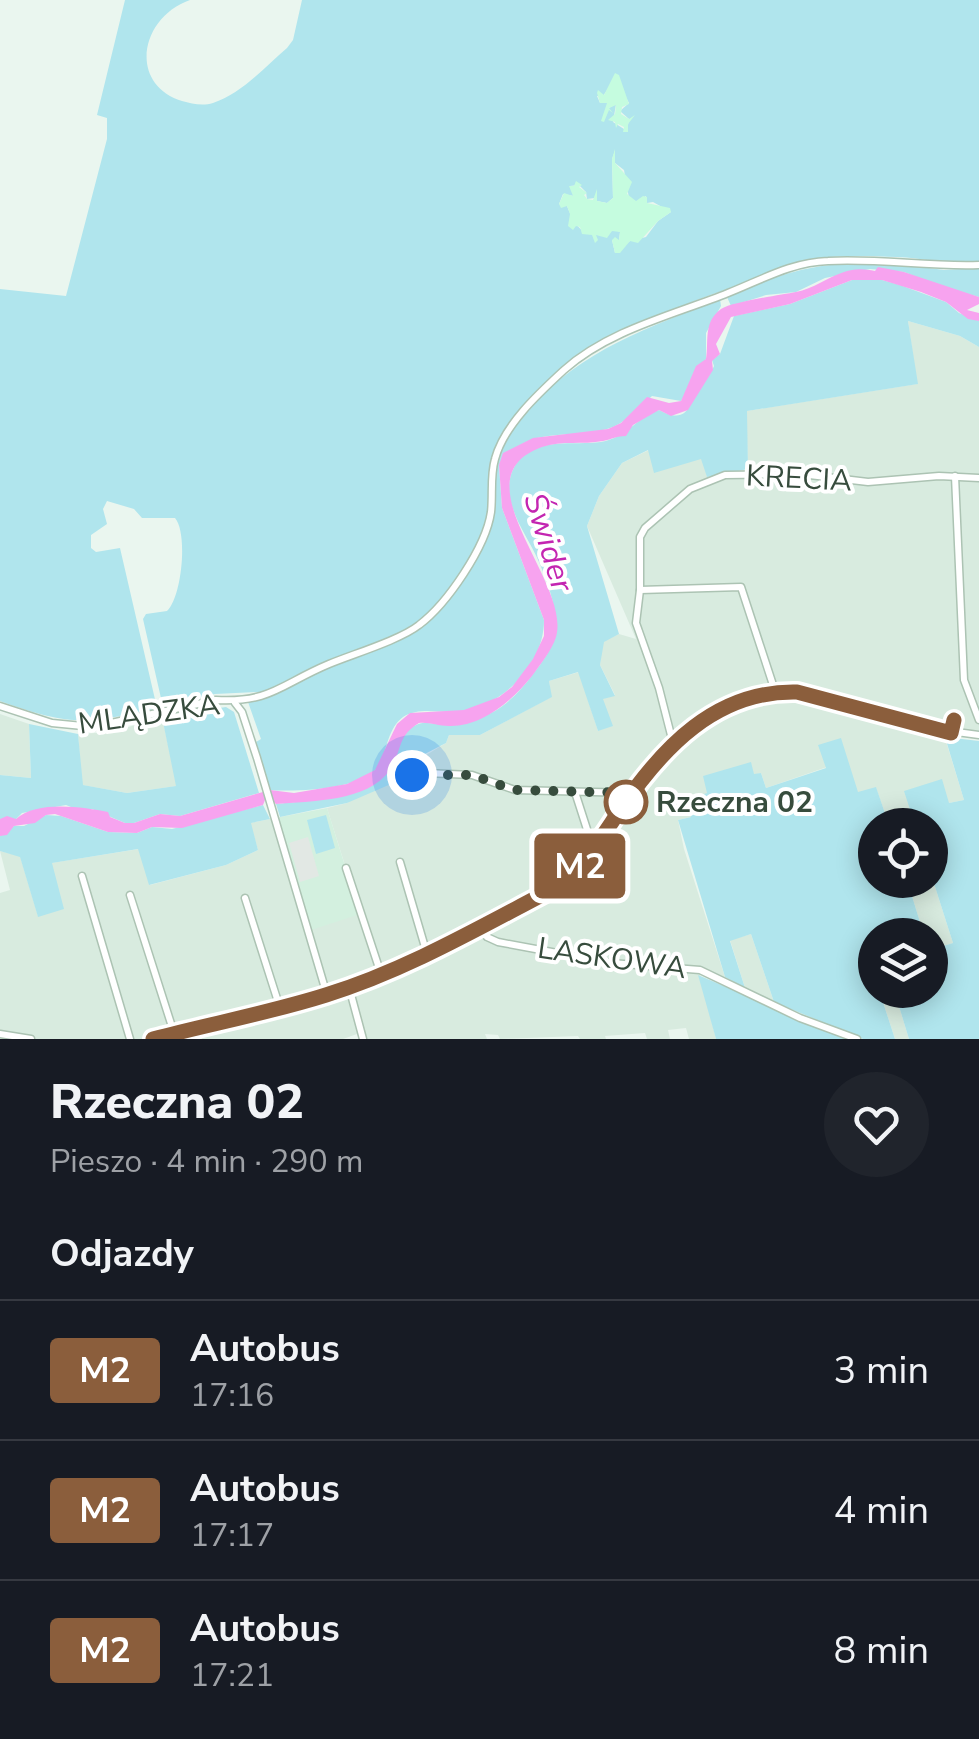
<!DOCTYPE html>
<html lang="pl">
<meta charset="utf-8">
<style>
:root{--surface:#171b24;--page:#20242c;--text:#f1f3f6;--muted:#9ea1a6;--line:#363941}
body{margin:0;font-family:"Nunito Sans",sans-serif;background:var(--page);color:var(--text);height:100vh;display:flex;flex-direction:column;font-size:38px;white-space:nowrap}
*{box-sizing:border-box;margin:0}
p{font-size:32px;color:var(--muted)}
.icon{flex:none;width:55px;height:55px;fill:none;stroke:currentColor;stroke-width:2;stroke-linecap:round;stroke-linejoin:round}
.map{position:relative;height:1039px;overflow:hidden}
.details{display:flex;flex-direction:column;background:var(--surface);flex:1}
.details>*{flex:none}
.badge{padding:0 20px;border-radius:8px;font-size:35px;line-height:65px}
.buttons{position:absolute;left:858px;top:808px;display:grid;gap:20px}
.buttons a{display:grid;place-items:center;width:90px;height:90px;border-radius:50%;background:var(--surface);box-shadow:0 5px 25px #0003;font-size:50px}
.you{position:absolute;width:50px;height:50px;margin:-25px;border:8px solid #fff;border-radius:50%;background:#1a73e8;box-shadow:0 0 0 15px #1a73e833}
.map>.badge{position:absolute;translate:-50% -50%;box-shadow:0 0 0 5px #fff}
h2{padding:0 50px;font-size:38px;line-height:90px}
.round{display:grid;place-items:center;flex:none;width:105px;height:105px;border-radius:52px;background:var(--page)}
.overview{display:flex;align-items:center;justify-content:space-between;height:170px;padding:0 50px}
h1{font-size:48px;font-weight:800;line-height:75px}
ul{padding:0;list-style:none}
li{display:flex;align-items:center;gap:30px;height:140px;padding:0 50px;border-top:2px solid var(--line)}
li div{flex:1}
li b{display:block;font-size:38px}
li em{font-style:normal}
li .badge{min-width:110px;font-weight:700;text-align:center}
.map>svg:first-child{display:block}
.residential{fill:#d8ebdf}
.education{fill:#d3f0df}
.green{fill:#b0e5ed;fill-rule:evenodd}
.sand{fill:#c5fcdf}
.parking{fill:#e2e8e4}
.water{fill:#f7a3ef}
.lines{fill:none;stroke-linecap:round;stroke-linejoin:round}
.minor-casing{stroke:#acc3b3;stroke-width:9}
.minor{stroke:#fff;stroke-width:6}
.line-casing{stroke:#fff;stroke-width:22}
.line{stroke:#8b5e3c;stroke-width:15}
.walk{stroke:#374c3d;stroke-width:10;stroke-dasharray:0 18}
.stop-dot{fill:#fff;stroke:#8b5e3c;stroke-width:5}
.labels{text-anchor:middle;stroke-width:8;stroke-linejoin:round;paint-order:stroke}
.street-label{font-size:30px;fill:#374c3d;stroke:#fff}
.stop-label{font-size:30px;font-weight:bold;fill:#374c3d;stroke:#fff;text-anchor:start}
.water-label{font-size:32px;font-style:italic;fill:#c325b1;stroke:#fff}
</style>
<div class="map">
<svg width="979" height="1039" viewBox="0 0 979 1039">
<rect width="100%" height="100%" fill="#eaf6ef"/>
<!-- residential -->
<g class="residential">
<path d="M908 321 960 336 979 347V731H957L945 738 964 800 949 803 905 791 915 825H889L876 788 858 793 827 767 766 788 761 773 754 775 707 793 691 817 678 820 684 849 725 977 698 966 716 1039H689L686 1028 668 1030 670 1039H647L645 1033 605 1036 606 1039H580L578 1036 500 1039 498 1035 485 1034 487 1039H359L357 1034 343 1039H202L201 1036 197 1039H0V893L10 890 0 851 20 856 38 916 51 863 139 849 150 885 226 865 258 850 250 823 275 818 360 913 327 808 347 803 446 743 449 735H480L551 697 549 681 579 672 598 731 603 698 615 695 600 665 602 642 619 634 636 639 587 526 599 496 622 463 649 450 702 458 707 476 748 469 746 411 917 384Z"/>
<path d="M0 714 29 724 31 778 0 775Z"/>
<path d="M162 717 177 786 127 793 82 785 78 734 112 732Z"/>
<path d="M930 871 953 943 930 950V935H924L907 880H930Z"/>
<path d="M751 934 774 1002 745 988 730 940Z"/>
<path d="M879 990H894L909 1039H895Z"/>
</g>
<!-- education -->
<g class="education">
<path d="M327 808 360 914 308 931 275 818Z"/>
<path d="M608 835 621 878 630 893 610 902 595 855Z"/>
</g>
<!-- green -->
<g class="green">
<path d="M125 0H190C141 17 127 83 182 101 192 104 203 106 213 103 241 94 265 67 287 48L293 40 302 0H979V264C947 265 925 258 897 257 872 256 845 255 821 258 792 260 762 275 735 286 643 320 545 353 496 446 486 466 492 492 488 513 482 545 457 581 436 605 406 639 356 648 316 666 298 675 281 686 263 695L258 692 215 694 163 707 143 619 146 614 167 611C182 597 188 533 175 518H142L134 509 107 501 103 509 107 524 91 535V548L96 552 120 548 157 708C86 725 70 726 0 701V289L66 296 107 139V118L97 115ZM612 83 619 85 629 103 620 111 629 119 627 131 613 122 616 104 609 108 607 103H600L597 96H603ZM615 151V163L624 170 629 198 636 202 646 196 647 203 653 202 671 212 658 221 646 237 630 241 615 253 612 240H619L620 232 615 230C587 240 577 232 567 206L559 204 563 194 574 196 570 186 579 185 586 192 587 199 595 198 597 201 607 203 613 198 612 159Z"/>
<path d="M891 263 944 270 979 268V297L942 287 904 272 870 269 825 278 796 292 766 295 731 306 727 297C788 269 824 261 891 263Z"/>
<path d="M852 280H882L900 285 946 302 959 313 979 321V347L960 336 908 321 918 384 747 411 748 469 707 477 701 459 654 473 648 450 622 463 599 496 587 526 619 634 604 642 600 665 615 696 603 699 613 726 598 731 578 672 549 681 552 697 480 735H449L446 743 419 757 421 771 347 803 280 817 276 804C306 801 371 797 389 770 400 756 397 735 414 726 423 721 427 723 436 724 452 725 481 719 495 711 511 701 522 689 533 674 540 666 554 645 555 636 559 613 548 583 539 562 527 533 495 498 516 464 533 436 575 446 601 442 628 437 634 419 659 410 689 426 688 404 701 387 706 379 710 375 714 366L712 360 720 354 734 316 790 304Z"/>
<path d="M720 299 721 306 706 333V359L681 401 652 396C639 408 625 424 607 429 565 441 531 423 499 465L502 508 544 620C544 666 502 707 456 712 439 713 419 707 403 717 388 728 387 750 379 765 365 790 295 792 270 790L256 742 261 739 248 702C274 699 293 683 316 672 348 656 384 648 415 631 444 615 486 544 494 512 497 498 495 481 497 467 499 446 518 423 531 408 580 350 651 327 720 299Z"/>
<path d="M226 707 234 712 259 793 180 816 160 814 134 823H125L92 809 81 811 66 805 22 813 16 819H0V775L31 778 29 724 78 734 83 785 127 793 176 786 162 717Z"/>
<path d="M945 737 979 741V1039H909L894 990H930V950L953 943 930 871V825H915L904 791 942 779 949 803 964 800Z"/>
<path d="M841 738 858 792 876 787 889 825H875V880H907L924 935H875V947L867 950 875 976V990H879L895 1039H863L774 1002 751 934 730 941 745 988 725 977 678 820 691 817 687 800 707 793 703 776 751 762 754 774 761 773 766 788 826 768 818 745Z"/>
<path d="M263 805 270 819 251 823 258 850 226 865 149 885 138 849 52 863 64 909 38 917 20 857 0 851V836L14 826H24L46 815 61 816 108 832 137 833 152 827 172 829Z"/>
<path d="M326 815 335 848 316 854 307 820Z"/>
<path d="M698 975 848 1039H716Z"/>
</g>
<!-- sand -->
<g class="sand">
<path d="M615 73 619 75 629 104 622 107 621 114 629 119 635 115 628 124V132H623L624 127 618 124 616 128 615 122 608 120 615 114 616 105 609 108 613 113 609 110 604 122 601 121 607 103H600L597 93 598 90 604 95Z"/>
<path d="M615 149V163L632 182 627 194 636 201 643 196 647 197V203L670 208 671 212 658 221 638 243 630 241 620 253H615L612 240 615 237 619 240 620 232 612 231 607 238 596 235 598 240 595 243 592 235 582 234 580 227 576 226 573 230 568 226 570 214 567 206 561 208 559 204 564 193 573 196 569 186H574L576 181 582 185 579 187 587 193 584 195 587 199 593 200 597 189V201L607 203 613 198 612 159Z"/>
</g>
<!-- parking -->
<path class="parking" d="M308 837 319 876 300 882 289 843Z"/>
<!-- water -->
<path class="water" d="M878 267 904 272 979 297V304L967 310 979 313V321L968 319 946 302 921 292 882 280H852L790 304 731 317 716 344 720 354 712 361 713 370 688 410 671 416 659 410 633 425 626 436C617 436 612 439 603 441 583 445 562 440 542 447 455 478 572 582 556 637 552 650 540 665 532 676 513 700 482 727 449 726 438 726 429 722 419 723 396 737 403 750 390 770 368 802 310 801 276 804L271 799 265 800 263 805 182 828 152 827 137 833 108 832 55 814 46 815 35 823 14 826 7 835 0 836V819L7 816 16 819C37 800 83 807 108 812L110 817 125 823H134L160 814 180 816 270 790 294 793 347 784 375 770 397 724 410 713 464 710 499 697 512 687 533 659 544 636V620L502 508 499 465 503 453 533 438 608 429 621 423 647 397 669 403 681 401 696 366 706 359C709 341 703 322 721 309 732 302 780 295 796 292 813 289 828 277 844 272 855 268 865 269 875 271Z"/>
<g class="lines">
<!-- minor casing -->
<g class="minor-casing">
<g id="minor">
<path d="M955 476 964 680 979 720"/>
<path d="M640 590 741 587 775 691"/>
<path d="M235 703 242 712 257 758 327 995"/>
<path d="M0 706 52 723 93 727 216 700C271 703 281 684 329 664 353 654 400 640 419 625 447 604 486 547 491 512 493 495 490 476 495 459 504 425 539 393 564 370 609 330 673 315 728 293 761 280 792 262 828 261 879 258 928 267 979 265"/>
<path d="M673 743 659 688 636 623 640 590V537L645 528 690 489 725 475 801 474 868 482 939 476 979 478"/>
<path d="M397 779 426 773 472 775 515 790 632 793"/>
<path d="M575 792 593 848"/>
<path d="M400 862 427 954"/>
<path d="M346 868 381 974"/>
<path d="M82 876 130 1039"/>
<path d="M130 895 174 1033"/>
<path d="M245 898 280 1008"/>
<path d="M479 928 487 937 498 942 611 963 700 970 800 1018 857 1039"/>
<path d="M349 987 363 1039"/>
<path d="M0 1034 31 1039"/>
<path d="M152 1039C212 1024 274 1013 333 993 411 967 484 925 557 887 584 867 601 838 620 810 662 748 716 690 797 692L927 728 979 735"/>
</g>
</g>
<!-- minor -->
<use href="#minor" class="minor"/>
</g>
<g class="lines">
<!-- line casing -->
<g class="line-casing">
<path id="line" d="M153 1039C210 1024 269 1013 326 995 407 970 482 926 557 887 584 867 601 838 620 810 662 748 716 690 797 692L951 733 954 720"/>
</g>
<!-- line -->
<use href="#line" class="line"/>
<!-- walk -->
<path class="walk" d="M412 775H472L514 790 632 793 626 802"/>
</g>
<!-- markers -->
<circle class="stop-dot" cx="626" cy="802" r="20"/>
<g class="labels">
<!-- street labels -->
<g class="street-label">
<text transform="translate(799 478) rotate(3)" y="10">KRECIA</text>
<text transform="translate(149 714) rotate(-8)" y="10">MLĄDZKA</text>
<text transform="translate(612 958) rotate(8)" y="10">LASKOWA</text>
</g>
<!-- stop labels -->
<g class="stop-label">
<text x="656" y="812">Rzeczna 02</text>
</g>
<!-- water labels -->
<g class="water-label">
<text transform="translate(549 542) rotate(73)" y="11">Świder</text>
</g>
</g>
</svg>
<div class="buttons">
<a><svg class="icon" aria-label="locate" viewBox="0 0 24 24"><circle cx="12" cy="12" r="6"/><path d="M12 2v4M12 18v4M2 12h4M18 12h4"/></svg></a>
<a><svg class="icon" aria-label="layers" viewBox="0 0 24 24"><path d="M12 4l9 5-9 5-9-5zM3 14l9 5 9-5"/></svg></a>
</div>
<div class="you" style="left:412px;top:775px"></div>
<b class="badge" style="left:580px;top:866px;background:#8b5e3c;color:#fff">M2</b>
</div>
<section class="details">
<div class="overview"><div><h1>Rzeczna 02</h1><p>Pieszo · 4 min · 290 m</p></div><a class="round"><svg class="icon" aria-label="heart" viewBox="0 0 24 24"><path d="M12 20l-8-8c-3-5 5-10 8-4 3-6 11-1 8 4z"/></svg></a></div>
<h2>Odjazdy</h2>
<ul>
<li><span class="badge" style="background:#8b5e3c;color:#fff">M2</span><div><b>Autobus</b><p>17:16</p></div><em>3 min</em></li>
<li><span class="badge" style="background:#8b5e3c;color:#fff">M2</span><div><b>Autobus</b><p>17:17</p></div><em>4 min</em></li>
<li><span class="badge" style="background:#8b5e3c;color:#fff">M2</span><div><b>Autobus</b><p>17:21</p></div><em>8 min</em></li>
</ul>
</section>
